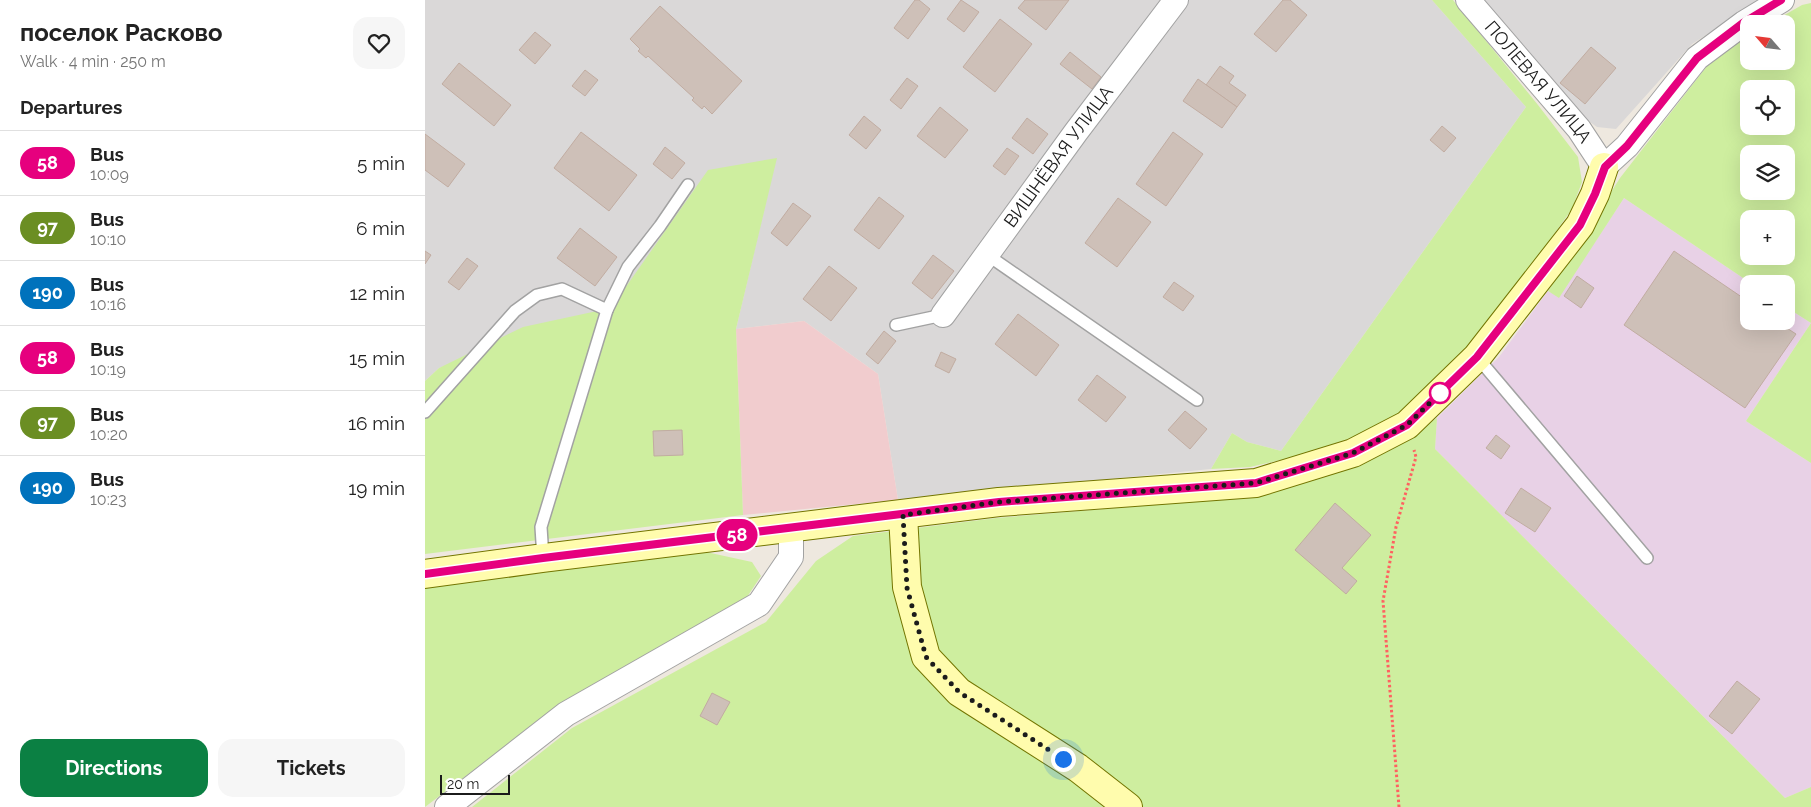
<!DOCTYPE html>
<meta charset="utf-8">
<style>
:root{--surface:#fff;--page:#f6f6f6;--text:#222;--muted:#767676;--line:#e0e0e0;--accent:#0b8043}
body{margin:0;font-family:Raleway,sans-serif;background:var(--page);color:var(--text);height:100vh;display:flex;flex-direction:column;font-size:19px;white-space:nowrap}
*{box-sizing:border-box;margin:0}
p{font-size:16px;color:var(--muted)}
.icon{flex:none;width:28px;height:28px;fill:none;stroke:currentColor;stroke-width:2;stroke-linecap:round;stroke-linejoin:round}
.map{position:relative;flex:1;overflow:hidden}
.details{display:flex;flex-direction:column;background:var(--surface);width:425px}
.details>*{flex:none}
.badge{padding:0 10px;border-radius:16px;font-size:18px;line-height:32px}
.needle{width:32px;rotate:298deg}
.controls{position:absolute;left:1315px;top:15px;display:grid;gap:10px}
.controls a{display:grid;place-items:center;width:55px;height:55px;border-radius:10px;background:var(--surface);box-shadow:0 5px 20px #0002;font-size:25px}
.scale{position:absolute;left:15px;bottom:12px;width:70px;box-sizing:border-box;padding-left:5px;border:2px solid #1b1b1b;border-top:0;font-size:14px;line-height:18px;white-space:nowrap;color:#1b1b1b;-webkit-text-stroke:4px #fff;paint-order:stroke}
.you{position:absolute;width:25px;height:25px;margin:-12px;border:4px solid #fff;border-radius:50%;background:#1a73e8;box-shadow:0 0 0 8px #1a73e833}
.map>.badge{position:absolute;translate:-50% -50%;box-shadow:0 0 0 2px #fff}
h2{padding:0 20px;font-size:19px;line-height:45px}
.round{display:grid;place-items:center;flex:none;width:52px;height:52px;border-radius:15px;background:var(--page)}
.overview{display:flex;align-items:center;justify-content:space-between;height:85px;padding:0 20px}
h1{font-size:24px;font-weight:700;line-height:38px}
.cta{display:flex;gap:10px;margin-top:auto;padding:10px 20px}
.cta a{flex:1;height:58px;border-radius:15px;background:var(--accent);color:#fff;font-size:20px;font-weight:700;line-height:58px;text-align:center}
.cta a+a{background:var(--page);color:var(--text)}
ul{padding:0;list-style:none}
li{display:flex;align-items:center;gap:15px;height:65px;padding:0 20px;border-top:1px solid var(--line)}
li div{flex:1}
li b{display:block;font-size:19px}
li em{font-style:normal}
li .badge{min-width:55px;font-weight:700;text-align:center}
main{display:flex;flex:1;min-height:0}
.map>svg:first-child{display:block}
.residential{fill:#dad8d8}
.commercial{fill:#f1ccce}
.industrial{fill:#e8d1e6}
.grass{fill:#ceee9f;fill-rule:evenodd}
.building{fill:#cec0b8;stroke:#c1aca1}
.lines{fill:none;stroke-linecap:round;stroke-linejoin:round}
.lane-casing{stroke:#a2a2a2;stroke-width:14}
.street-casing{stroke:#a2a2a2;stroke-width:26}
.secondary-casing{stroke:#737500;stroke-width:30}
.path{stroke:#ff6160;stroke-width:3;stroke-dasharray:2.5 2.5;stroke-linecap:butt}
.lane{stroke:#fff;stroke-width:11}
.street{stroke:#fff;stroke-width:24}
.secondary{stroke:#fffcad;stroke-width:28}
.line-casing{stroke:#fff;stroke-width:11}
.line{stroke:#e6007e;stroke-width:8}
.walk{stroke:#1b1b1b;stroke-width:5;stroke-dasharray:0 9}
.stop-dot{fill:#fff;stroke:#e6007e;stroke-width:2.5}
.labels{text-anchor:middle;stroke-width:4.5;stroke-linejoin:round;paint-order:stroke}
.street-label{font-size:18px;fill:#1b1b1b;stroke:#fff}
</style>
<main>
<section class="details">
<div class="overview"><div><h1>поселок Расково</h1><p>Walk · 4 min · 250 m</p></div><a class="round"><svg class="icon" aria-label="heart" viewBox="0 0 24 24"><path d="M12 20l-8-8c-3-5 5-10 8-4 3-6 11-1 8 4z"/></svg></a></div>
<h2>Departures</h2>
<ul>
<li><span class="badge" style="background:#e6007e;color:#fff">58</span><div><b>Bus</b><p>10:09</p></div><em>5 min</em></li>
<li><span class="badge" style="background:#6b8e23;color:#fff">97</span><div><b>Bus</b><p>10:10</p></div><em>6 min</em></li>
<li><span class="badge" style="background:#0072bc;color:#fff">190</span><div><b>Bus</b><p>10:16</p></div><em>12 min</em></li>
<li><span class="badge" style="background:#e6007e;color:#fff">58</span><div><b>Bus</b><p>10:19</p></div><em>15 min</em></li>
<li><span class="badge" style="background:#6b8e23;color:#fff">97</span><div><b>Bus</b><p>10:20</p></div><em>16 min</em></li>
<li><span class="badge" style="background:#0072bc;color:#fff">190</span><div><b>Bus</b><p>10:23</p></div><em>19 min</em></li>
</ul>
<div class="cta"><a>Directions</a><a>Tickets</a></div>
</section>
<div class="map">
<svg width="1386" height="807" viewBox="0 0 1386 807">
<rect width="100%" height="100%" fill="#eee8df"/>
<!-- residential -->
<g class="residential">
<path d="M0 0H1007L1101 107 856 451 822 442 807 433 786 469 473 500 453 374 379 321 311 329 351 159 186 308 14 368 0 381Z"/>
<path d="M1058 0H1335L1267 44 1191 129 1172 127 1151 112Z"/>
</g>
<!-- commercial -->
<path class="commercial" d="M379 321 453 374 473 500 318 515 311 329Z"/>
<!-- industrial -->
<path class="industrial" d="M1199 198 1327 284H1324V321H1361V307L1386 323 1321 421 1386 463V787L1360 798 1010 449 1012 418 1074 357 1123 291 1134 297Z"/>
<!-- grass -->
<g class="grass">
<path d="M1007 0H1028L1113 105 1153 157 1157 182 1147 209 1046 350 974 416 921 440 864 458 825 467 786 469 807 433 822 442 856 451 1101 107Z"/>
<path d="M1386 3V463L1321 421 1386 323 1361 307V284H1327L1199 198 1134 298 1123 291 1195 178 1282 66 1324 35V61H1361V24H1344L1377 5ZM1324 89H1361V126H1324ZM1324 154H1361V191H1324ZM1324 219H1361V256H1324Z"/>
<path d="M352 158 311 329 318 515 0 554V381L14 368 98 327 186 308 283 170Z"/>
<path d="M1012 418 1010 449 1360 798 1386 787V807H47L147 728 341 622 391 561 428 536 571 518 834 496 934 465Z"/>
<path d="M281 552 327 562 336 576 322 597 137 703 0 807V584Z"/>
</g>
<!-- building -->
<g class="building">
<path d="M490 0H494L505 9 483 39 469 28Z"/>
<path d="M536 0 554 12 539 32 522 19Z"/>
<path d="M600 0H644L621 30 593 8Z"/>
<path d="M858 0H865L882 15 851 52 829 34Z"/>
<path d="M235 6 317 81 287 114 279 106 277 109 267 100 269 98 223 56 221 58 213 51 215 49 205 39Z"/>
<path d="M575 19 607 44 570 92 538 67Z"/>
<path d="M110 32 126 45 110 64 94 50Z"/>
<path d="M1166 47 1191 68 1160 104 1135 83Z"/>
<path d="M645 52 676 77 667 89 635 64Z"/>
<path d="M34 63 86 105 69 126 17 84Z"/>
<path d="M795 66 809 76 804 83 821 95 812 107 781 85Z"/>
<path d="M160 70 173 80 160 96 147 86Z"/>
<path d="M482 78 493 86 476 109 465 100Z"/>
<path d="M773 79 812 107 797 128 758 101Z"/>
<path d="M515 107 543 130 520 158 492 136Z"/>
<path d="M439 116 456 130 441 149 424 135Z"/>
<path d="M602 118 623 134 608 154 587 138Z"/>
<path d="M1017 126 1031 138 1019 152 1005 140Z"/>
<path d="M156 132 212 175 184 211 129 168Z"/>
<path d="M748 132 778 154 741 206 711 184Z"/>
<path d="M0 134 40 164 23 187 0 170Z"/>
<path d="M240 147 260 163 247 179 228 164Z"/>
<path d="M582 148 594 156 580 175 568 166Z"/>
<path d="M454 197 479 216 454 249 429 230Z"/>
<path d="M693 198 726 222 692 267 660 243Z"/>
<path d="M368 203 386 216 362 246 346 233Z"/>
<path d="M155 228 192 257 170 286 132 258Z"/>
<path d="M0 251 6 255 0 264Z"/>
<path d="M1249 251 1324 302V321H1351L1371 334 1320 408 1199 325Z"/>
<path d="M508 255 529 271 507 299 487 283Z"/>
<path d="M42 258 53 266 34 290 23 282Z"/>
<path d="M404 266 432 288 406 321 378 299Z"/>
<path d="M1152 276 1169 288 1156 308 1139 296Z"/>
<path d="M749 282 769 296 758 311 738 297Z"/>
<path d="M593 314 634 345 611 376 570 344Z"/>
<path d="M459 331 471 341 453 364 441 354Z"/>
<path d="M516 352 531 359 524 373 510 366Z"/>
<path d="M672 375 701 397 681 422 653 400Z"/>
<path d="M760 411 782 429 765 449 743 430Z"/>
<path d="M257 430 258 455 229 456 228 431Z"/>
<path d="M1071 435 1085 446 1076 459 1061 448Z"/>
<path d="M1096 488 1126 508 1110 532 1080 513Z"/>
<path d="M910 503 946 535 917 568 932 581 921 594 870 550Z"/>
<path d="M1312 681 1335 699 1307 734 1284 716Z"/>
<path d="M287 693 305 702 292 725 275 716Z"/>
</g>
<g class="lines">
<!-- lane casing -->
<g class="lane-casing">
<g id="lane">
<path d="M561 254 772 400"/>
<path d="M471 325 518 315"/>
<path d="M1052 357 1222 558"/>
<path d="M0 412 90 311 112 295 137 289 182 310 203 267 235 226 263 185"/>
<path d="M118 558 116 527 182 310"/>
</g>
</g>
<!-- street casing -->
<g class="street-casing">
<g id="street">
<path id="s1" d="M1043 0 1154 129 1179 167 1202 146 1272 58 1319 23 1357 0"/>
<path id="s2" d="M518 315 651 132 751 0"/>
<path d="M22 807 141 714 334 604 366 557V528"/>
</g>
</g>
<!-- secondary casing -->
<g class="secondary-casing">
<g id="secondary">
<path d="M478 515 482 587 501 657 534 692 653 768 703 807"/>
<path d="M0 574 118 558 574 502 831 483 928 453 982 425 1052 357 1155 225 1170 194 1179 167"/>
</g>
</g>
<!-- path -->
<path class="path" d="M974 807 958 601 971 527 991 457 989 450"/>
<!-- lane -->
<use href="#lane" class="lane"/>
<!-- street -->
<use href="#street" class="street"/>
<!-- secondary -->
<use href="#secondary" class="secondary"/>
</g>
<g class="lines">
<!-- line casing -->
<g class="line-casing">
<path id="line" d="M0 574 118 558 574 502 831 483 928 453 982 425 1052 357 1155 225 1170 194 1180 167 1202 146 1272 58 1318 23 1356 0"/>
</g>
<!-- line -->
<use href="#line" class="line"/>
<!-- walk -->
<path class="walk" d="M638 759 534 692 501 657 482 588 478 515 574 502 831 483 928 453 982 425 1015 393"/>
</g>
<!-- markers -->
<circle class="stop-dot" cx="1015" cy="393" r="10"/>
<g class="labels">
<!-- street labels -->
<g class="street-label">
<text dy="6" stroke="none"><textPath href="#s1" startOffset="108">ПОЛЕВАЯ УЛИЦА</textPath></text>
<text dy="6" stroke="none"><textPath href="#s2" startOffset="196">ВИШНЁВАЯ УЛИЦА</textPath></text>
</g>
</g>
</svg>
<div class="controls">
<a><svg class="needle" viewBox="-14 -14 28 28"><path d="M0-13l5 13h-10z" fill="#e53935"/><path d="M0 13l5-13h-10z" fill="#767676"/></svg></a>
<a><svg class="icon" aria-label="locate" viewBox="0 0 24 24"><circle cx="12" cy="12" r="6"/><path d="M12 2v4M12 18v4M2 12h4M18 12h4"/></svg></a>
<a><svg class="icon" aria-label="layers" viewBox="0 0 24 24"><path d="M12 4l9 5-9 5-9-5zM3 14l9 5 9-5"/></svg></a>
<a>+</a>
<a>−</a>
</div>
<div class="scale">20 m</div>
<div class="you" style="left:638px;top:759px"></div>
<b class="badge" style="left:312px;top:535px;background:#e6007e;color:#fff">58</b>
</div>
</main>
